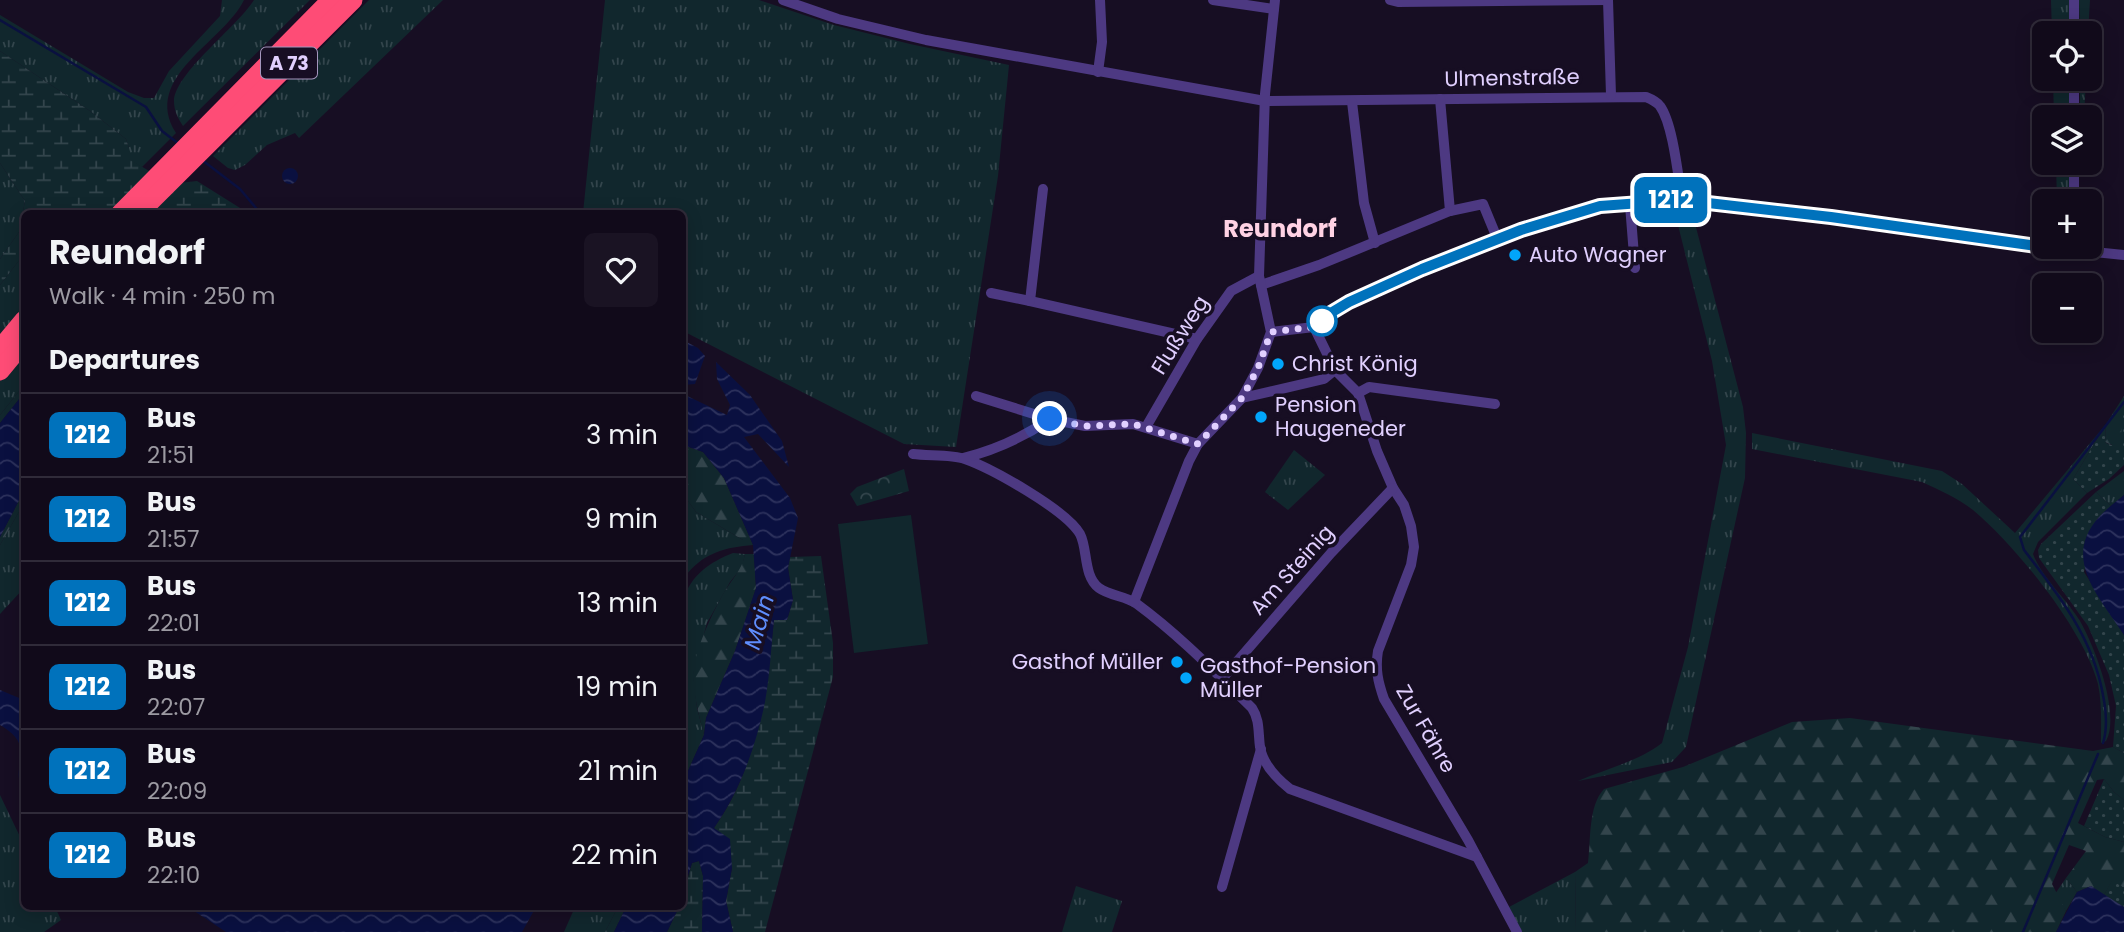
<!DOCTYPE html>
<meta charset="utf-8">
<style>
:root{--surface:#110a1a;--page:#1a1323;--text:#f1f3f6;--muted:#9c9aa2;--line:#302b39}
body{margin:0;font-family:Poppins,sans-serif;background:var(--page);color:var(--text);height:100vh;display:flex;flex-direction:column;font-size:26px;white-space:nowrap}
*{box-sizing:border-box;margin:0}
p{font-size:23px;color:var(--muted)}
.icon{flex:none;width:38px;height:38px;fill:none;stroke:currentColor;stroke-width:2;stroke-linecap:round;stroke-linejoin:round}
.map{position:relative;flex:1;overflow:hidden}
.panel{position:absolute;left:21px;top:210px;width:665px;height:700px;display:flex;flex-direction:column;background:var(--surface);border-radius:10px;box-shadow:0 4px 18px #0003,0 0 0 2px var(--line)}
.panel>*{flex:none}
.badge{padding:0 14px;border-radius:10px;font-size:24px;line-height:46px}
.tools{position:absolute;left:2032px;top:21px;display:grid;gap:14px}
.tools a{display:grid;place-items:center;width:70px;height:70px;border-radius:10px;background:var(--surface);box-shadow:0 4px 18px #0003,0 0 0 2px var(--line);font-size:35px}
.you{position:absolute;width:35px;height:35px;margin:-18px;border:5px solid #fff;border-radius:50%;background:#1a73e8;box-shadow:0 0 0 10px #1a73e833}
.map>.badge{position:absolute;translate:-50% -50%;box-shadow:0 0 0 4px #fff}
h2{padding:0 28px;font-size:26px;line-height:63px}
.round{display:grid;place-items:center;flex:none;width:74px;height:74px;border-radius:10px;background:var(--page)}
.headline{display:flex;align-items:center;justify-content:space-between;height:119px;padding:0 28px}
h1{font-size:33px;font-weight:700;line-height:52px}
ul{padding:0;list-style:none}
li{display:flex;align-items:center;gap:21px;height:84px;padding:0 28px;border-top:2px solid var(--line)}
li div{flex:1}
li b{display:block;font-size:26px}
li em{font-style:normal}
li .badge{min-width:77px;font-weight:700;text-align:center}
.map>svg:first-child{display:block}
.grass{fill:url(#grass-tufts)}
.forest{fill:url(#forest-firs)}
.wetland{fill:url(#wetland-marsh)}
.park{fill:url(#park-crowns)}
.garden{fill:url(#garden-dots)}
.pitch{fill:#11272d}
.water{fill:url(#water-waves)}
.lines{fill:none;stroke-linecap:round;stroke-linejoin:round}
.stream{stroke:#0a1040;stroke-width:2.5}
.street{stroke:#4d3982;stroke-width:10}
.highway{stroke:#fe4c76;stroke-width:19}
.line-casing{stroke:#fff;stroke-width:16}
.line{stroke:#0072bc;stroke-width:10}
.walk{stroke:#e1d0ff;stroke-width:7;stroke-dasharray:0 12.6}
.poi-dot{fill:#01a5fa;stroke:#170e23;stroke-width:2.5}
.stop-dot{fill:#fff;stroke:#0072bc;stroke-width:3.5}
.labels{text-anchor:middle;stroke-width:7;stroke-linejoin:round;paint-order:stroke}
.shield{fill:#170e23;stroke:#a496bd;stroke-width:2}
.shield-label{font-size:19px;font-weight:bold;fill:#e1d0ff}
.street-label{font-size:21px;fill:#e1d0ff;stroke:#170e23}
.poi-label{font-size:21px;fill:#e1d0ff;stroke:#170e23;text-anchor:start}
.water-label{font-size:23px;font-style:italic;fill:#5f8efe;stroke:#170e23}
.quarter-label{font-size:24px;font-weight:bold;fill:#ffd2e4;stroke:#170e23}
</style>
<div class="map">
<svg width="2124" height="932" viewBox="0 0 2124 932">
<defs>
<pattern id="grass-tufts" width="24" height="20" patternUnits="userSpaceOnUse" patternTransform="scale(1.75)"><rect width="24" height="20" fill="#11272d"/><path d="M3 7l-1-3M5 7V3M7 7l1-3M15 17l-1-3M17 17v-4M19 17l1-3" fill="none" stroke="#33454c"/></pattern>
<pattern id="forest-firs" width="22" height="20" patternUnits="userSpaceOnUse" patternTransform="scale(1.75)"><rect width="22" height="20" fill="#11272d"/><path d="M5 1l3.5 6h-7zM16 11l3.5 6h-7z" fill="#33454c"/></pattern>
<pattern id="wetland-marsh" width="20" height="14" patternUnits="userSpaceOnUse" patternTransform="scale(1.75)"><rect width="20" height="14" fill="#11272d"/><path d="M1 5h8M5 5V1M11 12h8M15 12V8" fill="none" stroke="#33454c"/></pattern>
<pattern id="park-crowns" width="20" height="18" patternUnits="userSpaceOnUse" patternTransform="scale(1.75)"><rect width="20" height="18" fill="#11272d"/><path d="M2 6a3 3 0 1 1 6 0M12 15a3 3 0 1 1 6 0" fill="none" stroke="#33454c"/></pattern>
<pattern id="garden-dots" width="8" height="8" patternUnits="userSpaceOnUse" patternTransform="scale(1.75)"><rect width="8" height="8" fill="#11272d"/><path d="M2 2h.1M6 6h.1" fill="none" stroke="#33454c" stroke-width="1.8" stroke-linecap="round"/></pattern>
<pattern id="water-waves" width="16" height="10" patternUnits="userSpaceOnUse" patternTransform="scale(1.75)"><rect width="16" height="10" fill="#0a1040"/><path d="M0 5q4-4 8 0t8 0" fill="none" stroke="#2d325d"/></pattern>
</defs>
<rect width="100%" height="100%" fill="#170e23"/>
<!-- grass -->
<g class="grass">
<path d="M222 0H244C223 43 141 77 176 133L142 167 128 159 129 148 126 139 90 111 0 51V15L128 92 144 98H154L169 71 220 16Z"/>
<path d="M254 0H310L183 126C178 118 174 111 174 101 175 73 237 27 254 0Z"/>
<path d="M369 0H443L299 138 295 133 267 145 245 165 235 170 228 168 213 156Z"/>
<path d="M605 0H759L834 25 910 44 1009 65 998 176 956 447 904 444 683 331 682 214 583 213Z"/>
<path d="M2051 0H2069V33H2052Z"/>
<path d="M2079 0H2090L2088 33H2080Z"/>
<path d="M2053 79H2069V117H2054Z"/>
<path d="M2080 79H2086L2084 117H2080Z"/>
<path d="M0 163 25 201 19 232 0 259Z"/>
<path d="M2056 163H2069V201H2057Z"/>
<path d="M1674 209H1683L1693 216 1743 407 1746 433 1745 478 1686 747 1672 762 1578 781C1606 769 1639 761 1662 743L1688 647 1726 445 1712 361Z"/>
<path d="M24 254V385L0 415V285Z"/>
<path d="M2106 424 2073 479 2087 493 2038 542 2033 554C2041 576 2067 600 2080 621 2094 645 2121 714 2106 741L2101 743C2101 723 2102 703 2098 684 2084 630 2016 546 1973 510 1958 498 1939 490 1922 482L1752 449V433L1942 471 1962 484 2015 533Z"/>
<path d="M1294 450 1325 475 1288 510 1265 492Z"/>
<path d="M2124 471V495L2111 506 2096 492Z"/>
<path d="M683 494 696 512 743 540V546C717 549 698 558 683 579Z"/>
<path d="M24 503V588L0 614V545Z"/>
<path d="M733 553 745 554 742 567 730 582 707 623 693 674 697 708 704 735 683 782V600C691 575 710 562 733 553Z"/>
<path d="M0 795 24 845V906L55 907 61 920 44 932H0Z"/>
<path d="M1575 872 1576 932H1522L1509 907Z"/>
<path d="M2066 878 2077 892 2066 911 2055 894Z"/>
<path d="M1076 886 1122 901 1112 932H1062Z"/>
<path d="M575 907H618L605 932H564Z"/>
</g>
<!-- forest -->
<g class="forest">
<path d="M24 385V393L0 423V415Z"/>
<path d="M2124 396V440C2117 447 2113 446 2105 442L2106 424Z"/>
<path d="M683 445 703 452 724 478 753 545 743 546V540L696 512 683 494Z"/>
<path d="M24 491V503L0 545V537Z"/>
<path d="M745 554H754L756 588 735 651 706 718 704 735C699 716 694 696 693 677 693 654 711 616 722 596 730 581 742 571 745 554Z"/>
<path d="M1850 718 2093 751 2113 747 2124 753V800L2114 792 2104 779 2097 780 2078 823 2105 837 2124 842V888L2112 881 2104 895 2091 886 2077 892 2066 878 2086 851 2069 845 2052 884 2066 911 2056 932H1576L1575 872 1588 863C1591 840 1588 806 1604 789L1683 767 1792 722Z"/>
<path d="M618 907H626L614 932H605Z"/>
</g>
<!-- wetland -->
<g class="wetland">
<path d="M0 51 90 111 126 139 129 148V159L171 184 197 181 248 213 24 214V254L0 285V259L19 232 25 201 0 163Z"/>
<path d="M821 556 833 643V677L765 932H733L726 901 732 868 714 828C758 766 766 694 774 620H787L793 600 788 568 790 557Z"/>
<path d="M699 861 703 876 702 932H667L679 907 682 906 683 895 692 863Z"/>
</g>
<!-- park -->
<path class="park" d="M904 469 909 491 857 506 850 494 857 487Z"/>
<!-- garden -->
<g class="garden">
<path d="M2124 410V465L2109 479 2087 493 2073 479 2106 424 2105 442C2124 455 2121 424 2124 410Z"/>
<path d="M2096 492 2111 506 2097 519 2084 572 2124 635V753L2113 747 2116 706 2109 675 2088 626 2039 558 2038 550 2041 544Z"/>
<path d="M2104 779 2114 792 2124 800V842L2105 837 2084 826Z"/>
<path d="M2112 880 2124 888V907L2104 895Z"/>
</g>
<!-- pitch -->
<path class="pitch" d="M911 515 928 644 854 653 838 524Z"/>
<!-- water -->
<g class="water">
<circle cx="290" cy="176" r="8"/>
<path d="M683 340 698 348 705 356 695 384 683 385Z"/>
<path d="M716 362 750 395 782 441 789 467 758 434 744 437 790 498 798 518 788 568 793 600 787 620H774C771 647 770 675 765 702 756 746 740 791 714 828L730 839 732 868 726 901 733 932H702L703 876 699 861 692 863 682 895 683 782 704 735 706 718 735 651 756 588 753 545 724 478 703 452 683 445V394L727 415 730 405 717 379Z"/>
<path d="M24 393V491L0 537V423Z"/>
<path d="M2124 495V635C2100 598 2061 559 2099 517 2106 509 2116 502 2124 495Z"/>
<path d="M0 690 24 700V791C7 767 40 748 0 725Z"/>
<path d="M2091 886 2124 907V932H2056L2077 892Z"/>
<path d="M188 907H536L522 932H226Z"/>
<path d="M626 907V906L679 907 667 932H614Z"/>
</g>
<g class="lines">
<!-- stream -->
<g class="stream">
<path d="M0 20 146 107 162 131 179 144"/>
<path d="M202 160 240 189 261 214"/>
<path d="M2103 743C2108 727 2106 710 2103 695 2093 638 2059 595 2024 550L2020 537 2124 402"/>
<path d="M2023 932 2098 754"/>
</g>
<!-- street -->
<g class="street">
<path d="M783 0 838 19 926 40 1265 101 1646 97C1651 99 1656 101 1660 106 1673 124 1678 176 1682 200"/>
<path d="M1213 0 1274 9"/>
<path d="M1390 0 1398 2 1608 0"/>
<path d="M1608 0 1611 95"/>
<path d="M2074 33V0"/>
<path d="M1098 72 1102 42 1100 0"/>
<path d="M1440 99 1450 211"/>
<path d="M1352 102 1364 203 1375 243"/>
<path d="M2074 117V79"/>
<path d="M1043 189 1030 301 1197 339"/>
<path d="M2074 201V163"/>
<path d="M1630 205 1635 268"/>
<path d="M2045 247 2124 255"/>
<path d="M1261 285 1319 265 1450 211 1483 204 1497 238"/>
<path d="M991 293 1030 301"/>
<path d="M1314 327 1335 370 1358 393 1377 451 1393 488 1404 505 1411 526 1414 547 1411 565 1378 651C1375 669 1378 682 1384 699L1468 840 1517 932"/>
<path d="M1271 332 1314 327 1329 314 1349 302 1422 269 1521 230 1600 206 1682 200 1831 217 2044 247"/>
<path d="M1358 393 1369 387 1495 404"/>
<path d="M976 396 1050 419 1085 426 1133 424 1198 444"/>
<path d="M1242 398 1324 379 1335 370"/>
<path d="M1146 427 1197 339 1231 291 1259 276"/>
<path d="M913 454C928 456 952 454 965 459 993 469 1066 510 1080 534 1088 549 1083 576 1099 588 1110 596 1126 596 1137 604 1179 635 1215 672 1252 708 1260 720 1258 733 1260 747 1263 764 1276 778 1290 789L1477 857"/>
<path d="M963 458C996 450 1022 438 1050 419"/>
<path d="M1134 602 1189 461 1198 444 1242 398 1258 368 1271 332 1259 276 1265 94 1275 0"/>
<path d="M1221 680 1331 553 1393 488"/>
<path d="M1222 887 1261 749"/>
</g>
<!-- highway -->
<g class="highway">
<path d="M120 214 331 0"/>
<path d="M138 214 353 0"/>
<path d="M0 349 24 320"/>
<path d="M0 371 24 342"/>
</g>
</g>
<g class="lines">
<!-- line casing -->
<g class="line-casing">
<path id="line" d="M1321 323 1329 314 1349 302 1422 269 1521 230 1600 206 1682 200 1831 217 2044 247"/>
</g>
<!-- line -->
<use href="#line" class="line"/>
<!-- walk -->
<path class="walk" d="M1050 419 1085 426 1133 424 1198 444 1242 398 1258 368 1271 332 1314 327 1322 321"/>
</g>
<!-- markers -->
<g class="poi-dot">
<circle cx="1515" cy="255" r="7"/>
<circle cx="1278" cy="364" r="7"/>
<circle cx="1261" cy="417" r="7"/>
<circle cx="1177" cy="662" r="7"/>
<circle cx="1186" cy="678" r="7"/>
</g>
<circle class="stop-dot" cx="1322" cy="321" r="14"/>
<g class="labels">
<!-- shield labels -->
<rect class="shield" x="261" y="47.5" width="56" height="31" rx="5"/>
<g class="shield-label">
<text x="289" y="70">A 73</text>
</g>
<!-- street labels -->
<g class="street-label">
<text transform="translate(1512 78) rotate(-1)" y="7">Ulmenstraße</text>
<text transform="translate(1180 335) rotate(-58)" y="7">Flußweg</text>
<text transform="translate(1292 570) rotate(-48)" y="7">Am Steinig</text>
<text transform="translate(1426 729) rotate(60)" y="7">Zur Fähre</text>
</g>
<!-- poi labels -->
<g class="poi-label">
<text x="1529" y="262">Auto Wagner</text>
<text x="1292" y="371">Christ König</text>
<text x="1275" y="412">Pension<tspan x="1275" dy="24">Haugeneder</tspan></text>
<text x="1163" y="669" text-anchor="end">Gasthof Müller</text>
<text x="1200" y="673">Gasthof-Pension<tspan x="1200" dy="24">Müller</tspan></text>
</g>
<!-- water labels -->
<g class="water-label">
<text transform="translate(759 622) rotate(-74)" y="8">Main</text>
</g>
<!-- quarter labels -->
<g class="quarter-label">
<text x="1280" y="237">Reundorf</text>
</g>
</g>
</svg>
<div class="tools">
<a><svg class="icon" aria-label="locate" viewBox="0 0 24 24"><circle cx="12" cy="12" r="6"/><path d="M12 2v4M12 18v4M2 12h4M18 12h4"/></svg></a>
<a><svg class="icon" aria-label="layers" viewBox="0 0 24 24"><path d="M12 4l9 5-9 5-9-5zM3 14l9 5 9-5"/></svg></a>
<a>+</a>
<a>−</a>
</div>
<div class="you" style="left:1050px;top:419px"></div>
<b class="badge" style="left:1671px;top:200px;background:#0072bc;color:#fff">1212</b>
<section class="panel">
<div class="headline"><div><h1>Reundorf</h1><p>Walk · 4 min · 250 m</p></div><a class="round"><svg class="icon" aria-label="heart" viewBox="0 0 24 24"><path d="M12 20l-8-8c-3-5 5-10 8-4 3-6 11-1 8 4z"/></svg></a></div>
<h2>Departures</h2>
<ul>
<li><span class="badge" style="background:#0072bc;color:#fff">1212</span><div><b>Bus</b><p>21:51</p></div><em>3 min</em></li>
<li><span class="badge" style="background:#0072bc;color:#fff">1212</span><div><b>Bus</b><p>21:57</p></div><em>9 min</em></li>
<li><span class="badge" style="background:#0072bc;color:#fff">1212</span><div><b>Bus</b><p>22:01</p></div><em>13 min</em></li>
<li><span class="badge" style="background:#0072bc;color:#fff">1212</span><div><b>Bus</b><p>22:07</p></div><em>19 min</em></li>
<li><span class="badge" style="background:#0072bc;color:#fff">1212</span><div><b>Bus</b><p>22:09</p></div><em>21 min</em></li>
<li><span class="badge" style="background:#0072bc;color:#fff">1212</span><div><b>Bus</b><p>22:10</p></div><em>22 min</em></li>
</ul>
</section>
</div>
